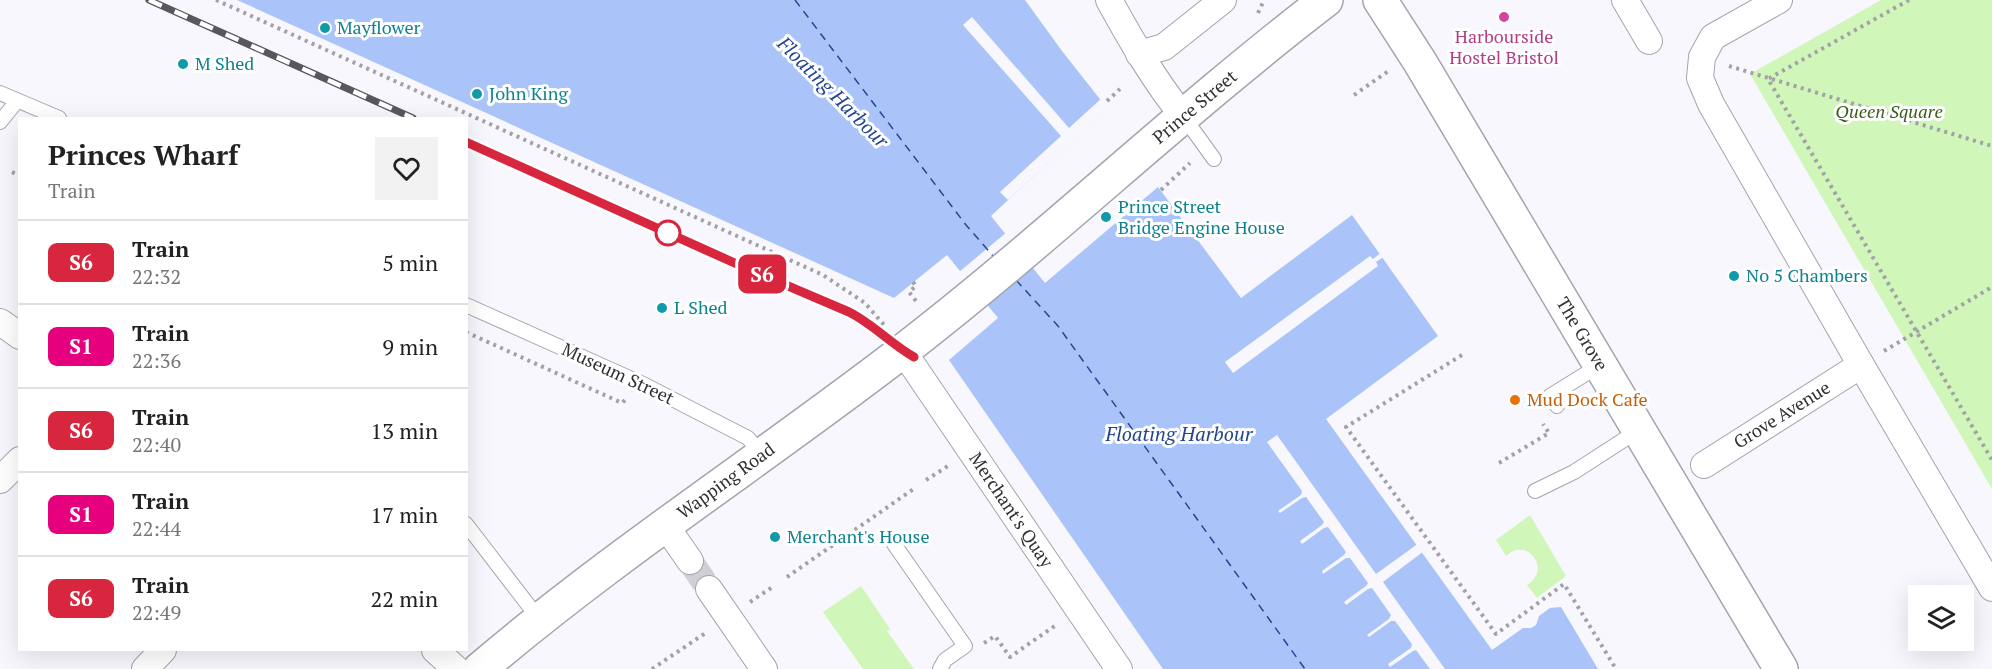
<!DOCTYPE html>
<style>
:root{--surface:#fff;--page:#f2f2f2;--text:#222;--muted:#767676;--line:#e0e0e0}
body{margin:0;font-family:"PT Serif",serif;background:var(--page);color:var(--text);height:100vh;display:flex;flex-direction:column;font-size:22px;white-space:nowrap}
*{box-sizing:border-box;margin:0}
p{font-size:20px;color:var(--muted)}
.icon{flex:none;width:33px;height:33px;fill:none;stroke:currentColor;stroke-width:2;stroke-linecap:round;stroke-linejoin:round}
.map{position:relative;flex:1;overflow:hidden}
.details{position:absolute;left:18px;top:117px;width:450px;height:534px;display:flex;flex-direction:column;background:var(--surface);border-radius:0px;box-shadow:0 6px 24px #0002}
.details>*{flex:none}
.badge{padding:0 12px;border-radius:9px;font-size:21px;line-height:39px}
.buttons{position:absolute;left:1908px;top:585px;display:grid;gap:12px}
.buttons a{display:grid;place-items:center;width:66px;height:66px;border-radius:0px;background:var(--surface);box-shadow:0 6px 24px #0002;font-size:30px}
.map>.badge{position:absolute;translate:-50% -50%;box-shadow:0 0 0 3px #fff}
.round{display:grid;place-items:center;flex:none;width:63px;height:63px;border-radius:0px;background:var(--page)}
.summary{display:flex;align-items:center;justify-content:space-between;height:102px;padding:0 30px}
h1{font-size:28px;font-weight:600;line-height:45px}
ul{padding:0;list-style:none}
li{display:flex;align-items:center;gap:18px;height:84px;padding:0 30px;border-top:2px solid var(--line)}
li div{flex:1}
li b{display:block;font-size:22px}
li em{font-style:normal}
li .badge{min-width:66px;font-weight:700;text-align:center}
.map>svg:first-child{display:block}
.green{fill:#d1f6b9}
.water{fill:#aac4f9}
.pier{fill:#f7f7fd}
.lines{fill:none;stroke-linecap:round;stroke-linejoin:round}
.ferry{stroke:#264591;stroke-width:1.5;stroke-dasharray:8 6;stroke-linecap:butt}
.street-tunnel{stroke:#cfcfd5;stroke-width:26;stroke-dasharray:26 13;stroke-linecap:butt}
.lane-casing{stroke:#a4a4ae;stroke-width:16}
.street-casing{stroke:#a4a4ae;stroke-width:28}
.secondary-casing{stroke:#a4a4ae;stroke-width:36}
.path{stroke:#a1a1a6;stroke-width:4;stroke-dasharray:3 4.5;stroke-linecap:butt}
.lane{stroke:#fff;stroke-width:14}
.street{stroke:#fff;stroke-width:26}
.secondary{stroke:#fff;stroke-width:33}
.rail-casing{stroke:#58585c;stroke-width:7}
.rail{stroke:#fff;stroke-width:4.5;stroke-dasharray:14;stroke-linecap:butt}
.line-casing{stroke:#fff;stroke-width:14}
.line{stroke:#d7263d;stroke-width:9}
.hotel-dot{fill:#d1479c;stroke:#fff;stroke-width:2}
.culture-dot{fill:#0f9aa8;stroke:#fff;stroke-width:2}
.stop-dot{fill:#fff;stroke:#d7263d;stroke-width:3}
.food-dot{fill:#e8710a;stroke:#fff;stroke-width:2}
.labels{text-anchor:middle;stroke-width:6;stroke-linejoin:round;paint-order:stroke}
.culture-label{font-size:18px;fill:#0d838f;stroke:#fff;text-anchor:start}
.hotel-label{font-size:18px;fill:#b23c85;stroke:#fff}
.street-label{font-size:18px;fill:#303034;stroke:#fff}
.park-label{font-size:18px;font-style:italic;fill:#395d19;stroke:#fff}
.food-label{font-size:18px;fill:#c56008;stroke:#fff;text-anchor:start}
.water-label{font-size:20px;font-style:italic;fill:#264591;stroke:#fff}
</style>
<div class="map">
<svg width="1992" height="669" viewBox="0 0 1992 669">
<rect width="100%" height="100%" fill="#f7f7fd"/>
<!-- green -->
<g class="green">
<path d="M1881 0H1992V489L1750 74Z"/>
<path d="M1530 515 1566 576 1537 598 1527 585C1553 569 1526 536 1506 556L1496 540Z"/>
<path d="M861 586 890 629 887 631 914 669H863L823 612Z"/>
</g>
<!-- water -->
<path class="water" d="M237 0H1025L1062 51 1107 108 991 216 1045 283 1158 187 1241 298 1352 215 1438 336 1326 419 1492 650 1523 628H1531L1536 625 1539 616 1550 608 1561 607 1598 669H1163L949 360 998 318 947 255 894 298Z"/>
<!-- pier -->
<g class="pier">
<path d="M972 17 1069 128 1103 97 1110 106 1008 200 1000 192 1061 136 963 25Z"/>
<path d="M1007 232 1029 259 974 293 959 272Z"/>
<path d="M1382 252 1385 256 1376 262 1378 266 1233 373 1225 362 1370 256 1373 259Z"/>
<path d="M1277 435 1376 574 1419 543 1424 551 1383 582 1445 669H1430L1416 650 1413 651 1390 667 1388 664 1411 648 1412 644 1395 621H1391L1369 637 1367 635 1389 619 1391 615 1372 588 1368 589 1346 605 1344 602 1366 586 1368 583 1350 558H1346L1323 574 1322 571 1344 555 1346 552 1328 527 1324 528 1302 544 1300 541 1322 525 1324 522 1306 497 1302 498 1280 513 1278 511 1301 495 1302 491 1267 442Z"/>
</g>
<g class="lines">
<!-- ferry -->
<g class="ferry">
<path d="M795 0 966 225 994 257"/>
<path d="M1016 280 1058 326 1305 669"/>
</g>
<!-- street-tunnel -->
<path class="street-tunnel" d="M690 561 709 589"/>
<!-- lane casing -->
<g class="lane-casing">
<g id="lane">
<path d="M0 93 59 118"/>
<path d="M1183 116 1214 159"/>
<path d="M0 122 17 101"/>
<path d="M466 305 645 385 748 438 762 455"/>
<path d="M1557 406 1550 396 1600 365"/>
<path d="M1535 491 1574 472 1639 430"/>
<path d="M466 524 539 619"/>
<path d="M894 544 965 646 945 660 940 669"/>
</g>
</g>
<!-- street casing -->
<g class="street-casing">
<g id="street">
<path d="M1109 0C1131 40 1154 80 1183 116"/>
<path d="M1625 0 1649 41"/>
<path d="M1779 0 1713 37 1702 57 1700 78 1711 104 1861 365 1992 588"/>
<path d="M1139 54 1164 47 1223 0"/>
<path d="M0 322 20 336"/>
<path d="M903 351 1119 669"/>
<path d="M1704 465 1861 365"/>
<path d="M0 480 20 460"/>
<path d="M665 525 690 561"/>
<path d="M709 589 764 669"/>
<path d="M435 650 456 669"/>
<path d="M145 669 163 650"/>
</g>
</g>
<!-- secondary casing -->
<g class="secondary-casing">
<g id="secondary">
<path d="M1380 0 1420 62 1781 669"/>
<path d="M480 669C615 554 764 458 904 350 1049 238 1181 111 1326 0"/>
</g>
</g>
<!-- path -->
<g class="path">
<path d="M216 0 823 275 865 303 884 325"/>
<path d="M1909 0 1768 79 1992 460"/>
<path d="M1258 13 1264 0"/>
<path d="M1729 66 1992 146"/>
<path d="M1354 95 1390 70"/>
<path d="M1107 101 1120 89"/>
<path d="M12 172 20 176"/>
<path d="M1161 190 1190 163"/>
<path d="M913 282 916 286 909 292 916 301"/>
<path d="M466 332 622 403 626 399"/>
<path d="M1884 351 1992 287"/>
<path d="M1462 355 1346 427 1496 634 1564 584 1616 669"/>
<path d="M1499 463 1549 433 1543 424"/>
<path d="M926 480 948 466"/>
<path d="M787 577 915 488"/>
<path d="M750 602 774 586"/>
<path d="M984 643 995 636 1010 657 1056 625"/>
<path d="M652 669 707 632"/>
</g>
<!-- lane -->
<use href="#lane" class="lane"/>
<!-- street -->
<use href="#street" class="street"/>
<!-- secondary -->
<use href="#secondary" class="secondary"/>
<!-- rail casing -->
<g class="rail-casing">
<g id="rail">
<path d="M149 0 413 118"/>
<path d="M466 143 739 265 849 312C873 324 891 344 914 357"/>
</g>
</g>
<!-- rail -->
<use href="#rail" class="rail"/>
</g>
<g class="lines">
<!-- line casing -->
<g class="line-casing">
<path id="line" d="M466 142 739 265 849 312C873 324 891 344 914 357"/>
</g>
<!-- line -->
<use href="#line" class="line"/>
</g>
<!-- markers -->
<circle class="hotel-dot" cx="1504" cy="17" r="6"/>
<g class="culture-dot">
<circle cx="325" cy="28" r="6"/>
<circle cx="183" cy="64" r="6"/>
<circle cx="477" cy="94" r="6"/>
<circle cx="1106" cy="217" r="6"/>
<circle cx="1734" cy="276" r="6"/>
<circle cx="662" cy="308" r="6"/>
<circle cx="775" cy="537" r="6"/>
</g>
<circle class="stop-dot" cx="668" cy="233" r="12"/>
<circle class="food-dot" cx="1515" cy="400" r="6"/>
<g class="labels">
<!-- culture labels -->
<g class="culture-label">
<text x="337" y="34">Mayflower</text>
<text x="195" y="70">M Shed</text>
<text x="489" y="100">John King</text>
<text x="1118" y="213">Prince Street<tspan x="1118" dy="21">Bridge Engine House</tspan></text>
<text x="1746" y="282">No 5 Chambers</text>
<text x="674" y="314">L Shed</text>
<text x="787" y="543">Merchant's House</text>
</g>
<!-- hotel labels -->
<g class="hotel-label">
<text x="1504" y="43">Harbourside<tspan x="1504" dy="21">Hostel Bristol</tspan></text>
</g>
<!-- street labels -->
<g class="street-label">
<text transform="translate(1195 107) rotate(-40)" y="6">Prince Street</text>
<text transform="translate(1582 334) rotate(59)" y="6">The Grove</text>
<text transform="translate(618 374) rotate(25)" y="6">Museum Street</text>
<text transform="translate(1782 415) rotate(-32)" y="6">Grove Avenue</text>
<text transform="translate(726 481) rotate(-36)" y="6">Wapping Road</text>
<text transform="translate(1011 510) rotate(56)" y="6">Merchant's Quay</text>
</g>
<!-- park labels -->
<g class="park-label">
<text x="1889" y="118">Queen Square</text>
</g>
<!-- food labels -->
<g class="food-label">
<text x="1527" y="406">Mud Dock Cafe</text>
</g>
<!-- water labels -->
<g class="water-label">
<text transform="translate(833 92) rotate(45)" y="7">Floating Harbour</text>
<text x="1179" y="441">Floating Harbour</text>
</g>
</g>
</svg>
<div class="buttons">
<a><svg class="icon" aria-label="layers" viewBox="0 0 24 24"><path d="M12 4l9 5-9 5-9-5zM3 14l9 5 9-5"/></svg></a>
</div>
<b class="badge" style="left:762px;top:274px;background:#d7263d;color:#fff">S6</b>
<section class="details">
<div class="summary"><div><h1>Princes Wharf</h1><p>Train</p></div><a class="round"><svg class="icon" aria-label="heart" viewBox="0 0 24 24"><path d="M12 20l-8-8c-3-5 5-10 8-4 3-6 11-1 8 4z"/></svg></a></div>
<ul>
<li><span class="badge" style="background:#d7263d;color:#fff">S6</span><div><b>Train</b><p>22:32</p></div><em>5 min</em></li>
<li><span class="badge" style="background:#e6007e;color:#fff">S1</span><div><b>Train</b><p>22:36</p></div><em>9 min</em></li>
<li><span class="badge" style="background:#d7263d;color:#fff">S6</span><div><b>Train</b><p>22:40</p></div><em>13 min</em></li>
<li><span class="badge" style="background:#e6007e;color:#fff">S1</span><div><b>Train</b><p>22:44</p></div><em>17 min</em></li>
<li><span class="badge" style="background:#d7263d;color:#fff">S6</span><div><b>Train</b><p>22:49</p></div><em>22 min</em></li>
</ul>
</section>
</div>
